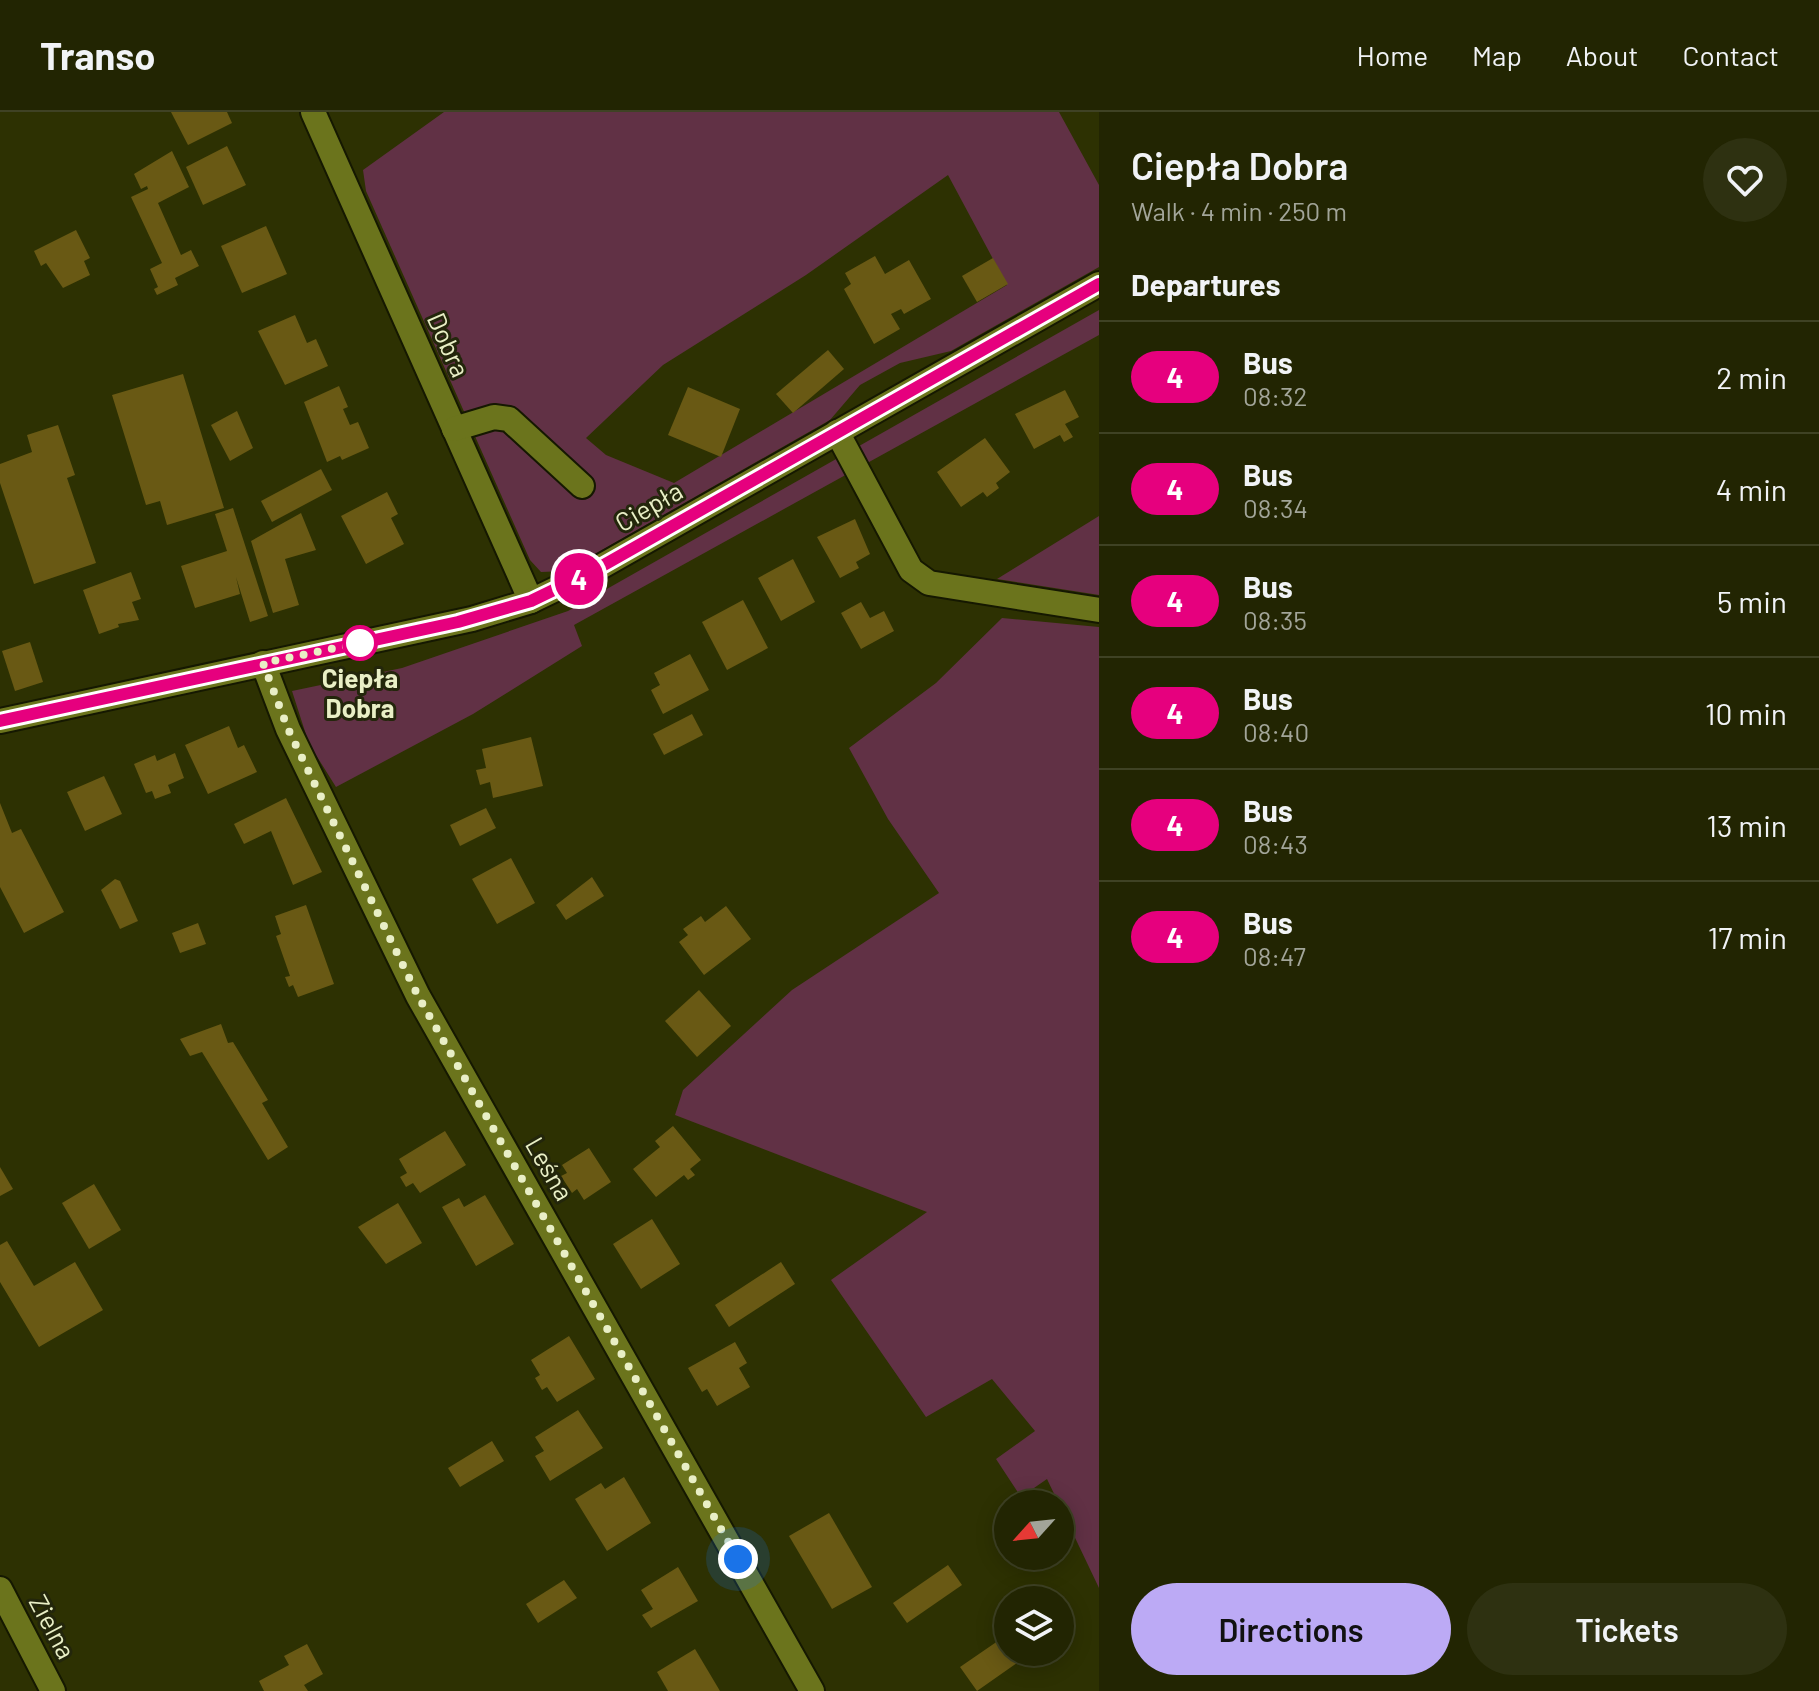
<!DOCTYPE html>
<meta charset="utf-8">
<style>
:root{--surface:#222502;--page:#2e3111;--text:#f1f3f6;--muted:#a2a599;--line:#3f4224;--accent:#bcaaf5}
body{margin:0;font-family:Barlow,sans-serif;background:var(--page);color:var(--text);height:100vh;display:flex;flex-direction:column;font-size:30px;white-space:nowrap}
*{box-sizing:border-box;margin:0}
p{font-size:26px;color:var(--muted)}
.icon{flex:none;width:44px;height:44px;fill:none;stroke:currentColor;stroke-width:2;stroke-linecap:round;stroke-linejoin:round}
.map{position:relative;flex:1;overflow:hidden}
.side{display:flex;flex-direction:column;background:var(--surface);width:720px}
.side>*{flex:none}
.badge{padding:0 16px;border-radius:26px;font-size:28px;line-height:52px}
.needle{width:52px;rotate:243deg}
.tools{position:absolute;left:994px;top:1378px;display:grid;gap:16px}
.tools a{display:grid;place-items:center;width:80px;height:80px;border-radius:50%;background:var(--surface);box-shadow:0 4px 20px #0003,0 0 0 2px var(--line);font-size:40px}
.you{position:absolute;width:40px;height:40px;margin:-20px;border:6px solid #fff;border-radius:50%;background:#1a73e8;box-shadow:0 0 0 12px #1a73e833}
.map>.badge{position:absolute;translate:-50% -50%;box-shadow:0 0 0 4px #fff}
h2{padding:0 32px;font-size:30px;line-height:72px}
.round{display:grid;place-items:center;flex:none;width:84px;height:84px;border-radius:42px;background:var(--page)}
.head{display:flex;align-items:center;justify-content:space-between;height:136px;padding:0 32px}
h1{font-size:38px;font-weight:600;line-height:60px}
.primary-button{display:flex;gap:16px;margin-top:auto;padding:16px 32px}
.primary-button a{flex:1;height:92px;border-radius:48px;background:var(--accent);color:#111;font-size:32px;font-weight:600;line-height:92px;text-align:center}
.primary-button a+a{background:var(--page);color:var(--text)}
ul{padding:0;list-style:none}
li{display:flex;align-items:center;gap:24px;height:112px;padding:0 32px;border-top:2px solid var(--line)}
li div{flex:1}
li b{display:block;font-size:30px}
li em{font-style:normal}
li .badge{min-width:88px;font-weight:700;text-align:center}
header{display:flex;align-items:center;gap:48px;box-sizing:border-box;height:112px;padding:0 40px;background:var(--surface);border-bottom:2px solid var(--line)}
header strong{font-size:38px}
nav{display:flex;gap:44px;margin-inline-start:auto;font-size:28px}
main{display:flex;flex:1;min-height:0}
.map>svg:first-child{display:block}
.green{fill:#613145;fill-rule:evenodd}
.building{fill:#695914}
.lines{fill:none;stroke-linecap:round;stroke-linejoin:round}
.minor-casing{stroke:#151801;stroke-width:28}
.minor{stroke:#6b741c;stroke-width:24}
.line-casing{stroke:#fff;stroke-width:18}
.line{stroke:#e6007e;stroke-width:12}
.walk{stroke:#e9efc6;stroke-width:8;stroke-dasharray:0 14.4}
.stop-dot{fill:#fff;stroke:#e6007e;stroke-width:4}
.labels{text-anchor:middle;stroke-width:6;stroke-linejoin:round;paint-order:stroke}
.street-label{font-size:26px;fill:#e9efc6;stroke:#23260b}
.stop-label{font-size:26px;font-weight:bold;fill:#e9efc6;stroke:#23260b}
</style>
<header>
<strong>Transo</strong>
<nav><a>Home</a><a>Map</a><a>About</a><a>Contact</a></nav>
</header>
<main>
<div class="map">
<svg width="1099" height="1579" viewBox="0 0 1099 1579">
<rect width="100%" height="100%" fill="#2d3102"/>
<!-- green -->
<g class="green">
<path d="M444 0H1059L1099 73V155L951 239 900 251 860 273 830 308 565 459 541 460 530 448 366 79 363 58ZM948 63 1007 173 674 371 606 343 586 326 663 253 806 163Z"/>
<path d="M1099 198V223L574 513 582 534 473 602 336 675 309 632 292 579 402 556 568 499Z"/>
<path d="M1099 404V483L997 467Z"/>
<path d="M1002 506 1099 515V1476L1047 1367 1021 1385 996 1347 1035 1319 992 1267 926 1305 831 1168 927 1100 675 1003 683 978 792 878 939 781 888 707 849 636 936 571Z"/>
</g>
<!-- building -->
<g class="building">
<path d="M171 0H227L232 11 188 33Z"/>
<path d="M227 34 246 73 203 93 186 55Z"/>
<path d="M172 39 189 75 158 91 181 143 191 138 199 154 175 166 178 173 157 183 154 177 158 175 150 157 162 151 131 85 148 77 147 74 141 77 134 62Z"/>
<path d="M266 114 287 162 242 181 221 134Z"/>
<path d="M76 118 90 146 84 149 90 163 63 176 46 151 41 154 34 139Z"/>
<path d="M875 144 885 162 909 148 931 187 904 202 901 197 891 202 900 217 874 232 844 177 851 172 845 161Z"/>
<path d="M993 146 1008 172 977 190 962 164Z"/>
<path d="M295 203 307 231 316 227 328 254 285 273 258 219Z"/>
<path d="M828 238 844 257 793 301 776 282Z"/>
<path d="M183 262 224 396 167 413 160 389 146 393 112 283Z"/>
<path d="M339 274 348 295 343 297 350 313 358 310 369 336 342 348 340 344 327 350 304 290Z"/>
<path d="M688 275 740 297 721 345 668 323Z"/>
<path d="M1065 278 1079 305 1065 312 1073 325 1064 330 1060 323 1034 337 1015 302Z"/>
<path d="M237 299 253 336 230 349 211 313Z"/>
<path d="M58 313 75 363 67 366 96 451 34 472 0 371V352L32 340 27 323Z"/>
<path d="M985 326 1010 360 996 371 999 376 987 385 983 380 961 395 937 360Z"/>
<path d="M321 357 332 378 272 410 261 389Z"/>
<path d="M387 380 398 402 391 406 404 432 366 452 341 404Z"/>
<path d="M233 396 268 504 250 510 236 465 240 482 195 496 181 454 227 439 215 402Z"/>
<path d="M301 401 316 438 285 447 299 493 273 501 251 429Z"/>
<path d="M855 407 870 442 856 450 859 456 840 466 817 425Z"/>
<path d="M793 447 815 490 781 509 758 466Z"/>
<path d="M131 460 141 487 132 490 139 508 118 512 119 515 99 522 83 478Z"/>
<path d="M743 488 768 536 727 558 702 510Z"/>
<path d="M861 490 870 506 884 499 894 519 861 537 841 501Z"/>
<path d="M30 530 43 570 15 579 2 539Z"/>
<path d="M690 542 709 578 663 602 651 578 660 573 654 561Z"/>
<path d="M692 602 703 623 664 643 653 622Z"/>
<path d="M229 614 238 636 244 633 257 660 208 682 185 633Z"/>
<path d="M531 625 543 674 493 686 490 670 480 673 476 658 486 656 482 637Z"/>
<path d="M175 641 184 666 168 673 171 681 155 687 152 679 146 681 134 652 155 643 157 649Z"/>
<path d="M104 664 122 702 85 719 67 680Z"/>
<path d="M286 686 322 760 293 773 271 719 244 732 234 712Z"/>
<path d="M0 691 12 721 21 717 64 800 24 821 0 775Z"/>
<path d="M486 696 496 716 460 734 450 713Z"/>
<path d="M511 746 535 791 497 812 472 767Z"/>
<path d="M592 765 604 784 566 808 556 793Z"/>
<path d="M115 767 120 769 138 809 120 817 101 778Z"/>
<path d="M306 793 334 872 298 885 293 873 289 875 285 865 290 864 276 824 281 822 275 804Z"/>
<path d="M726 794 751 827 704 863 679 830 688 823 683 817 701 804 705 810Z"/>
<path d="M198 811 206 832 180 841 172 821Z"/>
<path d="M699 878 731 914 697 945 665 909Z"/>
<path d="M221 912 228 931 233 930 268 988 262 991 288 1035 268 1048 202 940 190 944 180 927Z"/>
<path d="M673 1014 701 1048 690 1057 695 1063 688 1068 684 1063 656 1085 633 1057 660 1035 655 1029Z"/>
<path d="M445 1019 466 1053 420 1081 413 1071 406 1075 400 1065 407 1061 399 1047Z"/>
<path d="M589 1036 611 1070 584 1088 577 1077 572 1081 561 1064 567 1061 562 1053Z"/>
<path d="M0 1055 13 1077 0 1084Z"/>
<path d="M94 1072 121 1118 89 1137 62 1091Z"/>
<path d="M485 1083 514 1132 476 1154 442 1095 459 1086 464 1095Z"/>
<path d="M398 1091 422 1131 386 1152 358 1115Z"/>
<path d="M652 1107 680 1152 641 1177 613 1132Z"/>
<path d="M7 1129 34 1174 75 1150 103 1198 39 1235 0 1170V1133Z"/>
<path d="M781 1150 795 1172 729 1215 715 1193Z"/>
<path d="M569 1224 595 1267 557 1290 547 1275 542 1278 535 1266 540 1263 531 1248Z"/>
<path d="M735 1230 747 1251 739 1256 750 1275 717 1294 707 1277 702 1280 688 1256Z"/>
<path d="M578 1298 603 1336 550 1369 535 1344 544 1339 535 1325Z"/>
<path d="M492 1329 504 1349 460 1375 448 1356Z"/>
<path d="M624 1365 651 1411 607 1439 575 1387 601 1371 605 1377Z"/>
<path d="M829 1401 872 1475 832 1497 789 1424Z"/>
<path d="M948 1453 962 1473 907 1511 893 1491Z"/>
<path d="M678 1455 698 1489 651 1516 642 1503 653 1497 641 1478Z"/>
<path d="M564 1468 577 1486 538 1511 526 1492Z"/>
<path d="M1008 1522V1540H1020L1024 1546 977 1579 960 1555Z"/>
<path d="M307 1532 323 1562 304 1573 308 1579H264L259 1569 289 1553 284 1544Z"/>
<path d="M695 1537 720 1579H668L657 1560Z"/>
</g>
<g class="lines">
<!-- minor casing -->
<g class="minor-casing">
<g id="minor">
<path d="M313 0 531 489"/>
<path d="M454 317 494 305 509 307 582 374"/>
<path d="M837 320 911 458 929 471 1099 498"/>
<path d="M263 551 288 617 418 884 812 1579"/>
<path d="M0 609 472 507 531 489 595 458 1099 172"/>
<path d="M0 1477 53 1579"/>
</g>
</g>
<!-- minor -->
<use href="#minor" class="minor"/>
</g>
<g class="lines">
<!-- line casing -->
<g class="line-casing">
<path id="line" d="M0 609 458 510 531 489 595 458 1099 172"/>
</g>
<!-- line -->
<use href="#line" class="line"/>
<!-- walk -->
<path class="walk" d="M360 531 263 551 288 617 418 884 738 1447"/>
</g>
<!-- markers -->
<circle class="stop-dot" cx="360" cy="531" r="16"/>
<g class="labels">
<!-- street labels -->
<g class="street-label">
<text transform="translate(448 233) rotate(66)" y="9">Dobra</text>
<text transform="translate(649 395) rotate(-30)" y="9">Ciepła</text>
<text transform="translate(549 1057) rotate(60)" y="9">Leśna</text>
<text transform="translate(52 1515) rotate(62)" y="9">Zielna</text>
</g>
<!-- stop labels -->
<g class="stop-label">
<text x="360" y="576">Ciepła<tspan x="360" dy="30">Dobra</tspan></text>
</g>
</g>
</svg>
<div class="tools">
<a><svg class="needle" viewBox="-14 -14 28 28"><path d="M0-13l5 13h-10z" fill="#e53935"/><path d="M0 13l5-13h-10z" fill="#a2a599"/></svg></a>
<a><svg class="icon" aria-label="layers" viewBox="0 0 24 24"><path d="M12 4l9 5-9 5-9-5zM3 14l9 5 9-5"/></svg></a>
</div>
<div class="you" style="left:738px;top:1447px"></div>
<b class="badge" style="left:579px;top:467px;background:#e6007e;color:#fff">4</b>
</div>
<section class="side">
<div class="head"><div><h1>Ciepła Dobra</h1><p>Walk · 4 min · 250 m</p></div><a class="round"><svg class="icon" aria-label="heart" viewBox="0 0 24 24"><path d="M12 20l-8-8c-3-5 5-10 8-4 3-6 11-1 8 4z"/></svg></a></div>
<h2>Departures</h2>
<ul>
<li><span class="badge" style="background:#e6007e;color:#fff">4</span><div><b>Bus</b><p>08:32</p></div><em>2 min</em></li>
<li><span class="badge" style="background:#e6007e;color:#fff">4</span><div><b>Bus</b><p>08:34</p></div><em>4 min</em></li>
<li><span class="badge" style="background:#e6007e;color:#fff">4</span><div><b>Bus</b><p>08:35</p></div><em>5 min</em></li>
<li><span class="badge" style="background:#e6007e;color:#fff">4</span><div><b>Bus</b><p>08:40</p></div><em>10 min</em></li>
<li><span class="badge" style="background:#e6007e;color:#fff">4</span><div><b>Bus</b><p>08:43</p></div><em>13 min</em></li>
<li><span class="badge" style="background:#e6007e;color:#fff">4</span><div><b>Bus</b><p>08:47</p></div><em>17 min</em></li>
</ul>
<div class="primary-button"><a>Directions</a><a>Tickets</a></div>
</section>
</main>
